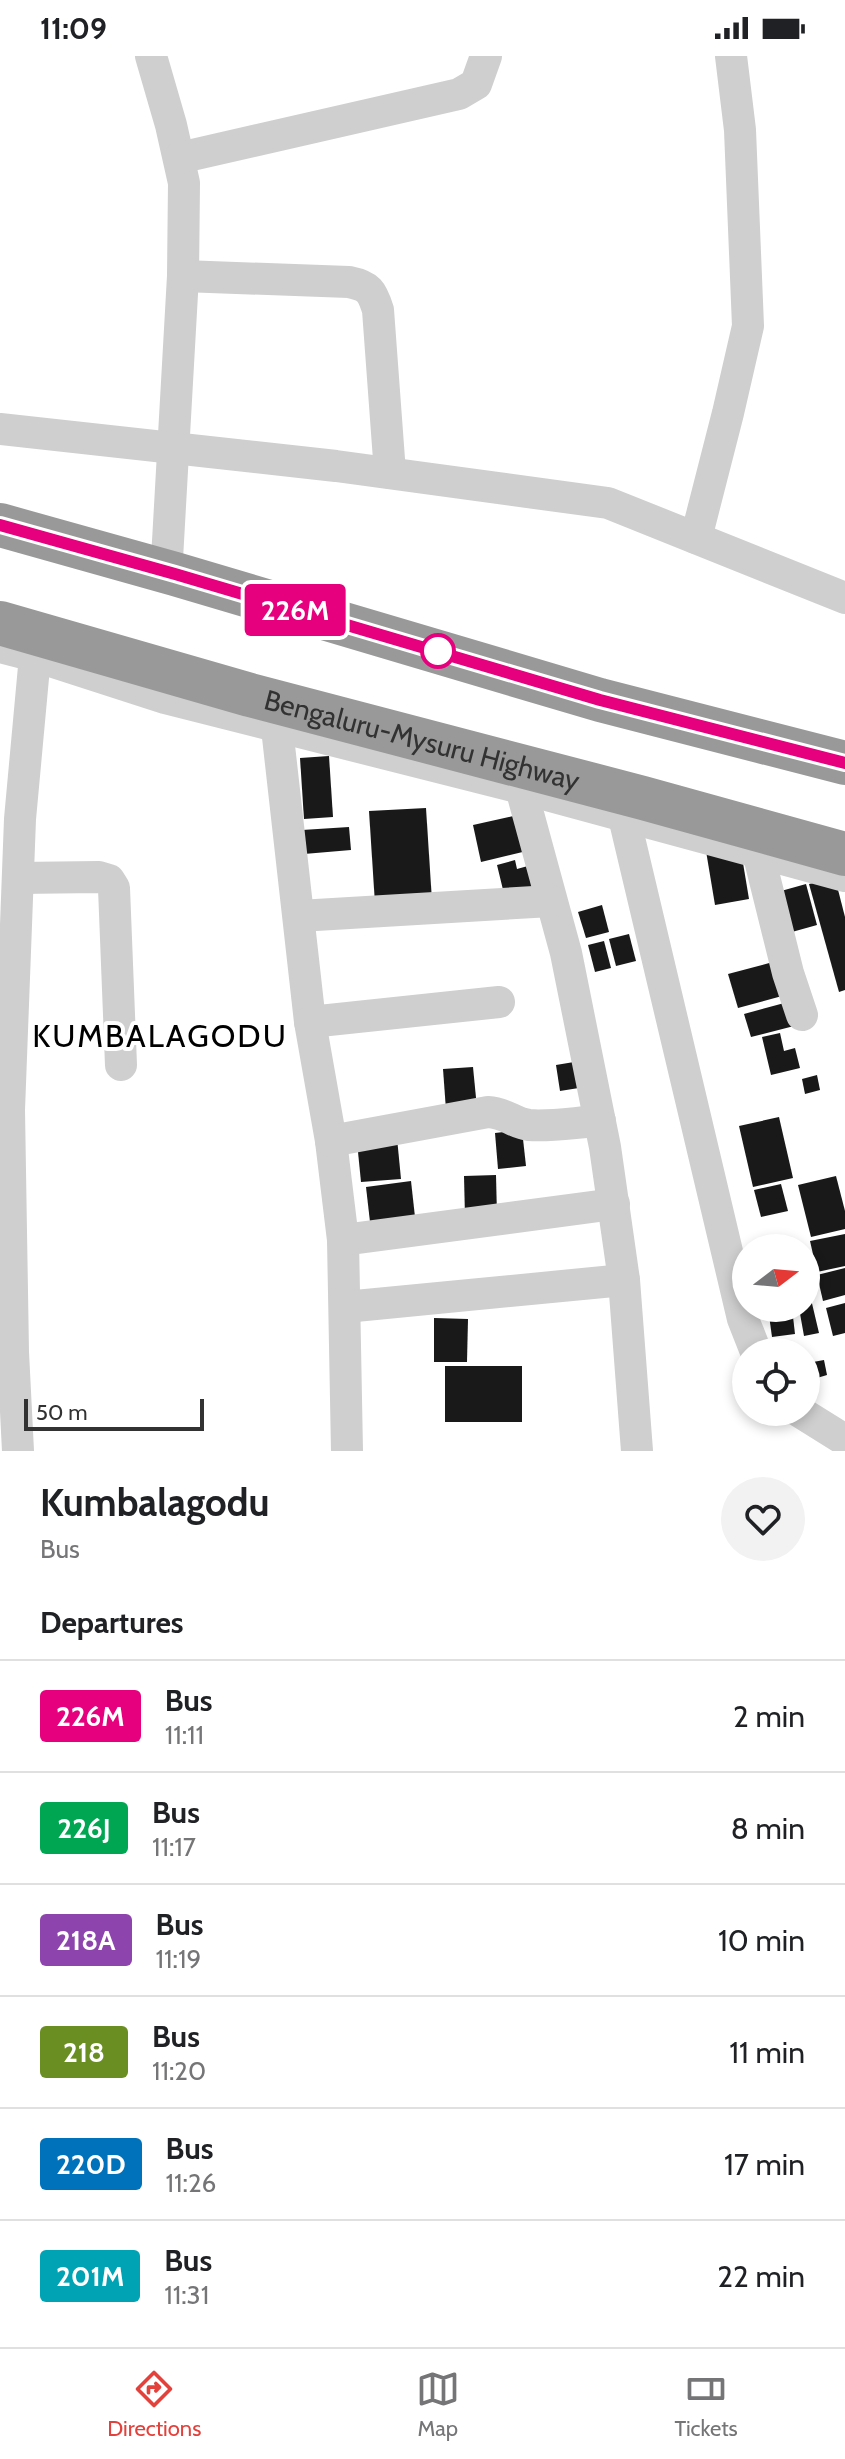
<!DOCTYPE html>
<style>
:root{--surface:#fff;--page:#f2f2f2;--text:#202124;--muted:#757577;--line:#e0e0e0;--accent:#e3413b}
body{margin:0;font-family:Cabin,sans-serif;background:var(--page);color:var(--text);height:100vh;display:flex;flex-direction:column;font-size:30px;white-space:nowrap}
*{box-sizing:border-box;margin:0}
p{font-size:26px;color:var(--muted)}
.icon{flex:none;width:44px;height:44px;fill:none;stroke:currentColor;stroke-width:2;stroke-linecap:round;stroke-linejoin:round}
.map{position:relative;height:1395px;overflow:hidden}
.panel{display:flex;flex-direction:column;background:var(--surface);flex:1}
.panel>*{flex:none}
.badge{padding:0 16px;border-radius:6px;font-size:28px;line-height:52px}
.needle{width:52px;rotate:74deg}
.buttons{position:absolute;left:732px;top:1178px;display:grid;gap:16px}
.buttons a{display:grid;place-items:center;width:88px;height:88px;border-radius:50%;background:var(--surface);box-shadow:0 4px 12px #0003;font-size:40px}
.scale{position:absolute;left:24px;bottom:20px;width:180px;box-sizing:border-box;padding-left:8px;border:4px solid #323232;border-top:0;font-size:22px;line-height:28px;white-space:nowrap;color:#323232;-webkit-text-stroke:6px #fff;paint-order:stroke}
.map>.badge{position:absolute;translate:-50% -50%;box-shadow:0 0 0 4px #fff}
h2{padding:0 40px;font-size:30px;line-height:72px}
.round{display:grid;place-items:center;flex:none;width:84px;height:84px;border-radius:42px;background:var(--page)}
.headline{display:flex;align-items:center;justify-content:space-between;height:136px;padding:0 40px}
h1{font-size:38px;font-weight:700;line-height:60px}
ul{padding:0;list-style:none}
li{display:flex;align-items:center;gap:24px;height:112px;padding:0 40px;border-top:2px solid var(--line)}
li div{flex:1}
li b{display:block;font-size:30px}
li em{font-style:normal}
li .badge{min-width:88px;font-weight:700;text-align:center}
.status{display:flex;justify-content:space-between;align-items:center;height:56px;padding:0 40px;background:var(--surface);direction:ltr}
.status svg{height:22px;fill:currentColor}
.tabs{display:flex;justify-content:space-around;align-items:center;height:112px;border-top:2px solid var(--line);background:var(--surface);font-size:22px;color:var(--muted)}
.tabs a{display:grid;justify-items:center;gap:4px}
.tabs .current{color:var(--accent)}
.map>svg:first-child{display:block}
.building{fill:#191919}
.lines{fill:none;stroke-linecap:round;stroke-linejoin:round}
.minor{stroke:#cfcfcf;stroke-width:32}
.highway{stroke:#999;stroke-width:44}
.line-casing{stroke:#fff;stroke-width:18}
.line{stroke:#e6007e;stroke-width:12}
.stop-dot{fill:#fff;stroke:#e6007e;stroke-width:4}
.labels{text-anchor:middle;stroke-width:8;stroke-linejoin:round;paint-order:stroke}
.street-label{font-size:28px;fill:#323232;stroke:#fff}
.quarter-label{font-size:32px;letter-spacing:2px;fill:#000;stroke:#fff}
</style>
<div class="status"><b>11:09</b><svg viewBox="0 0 49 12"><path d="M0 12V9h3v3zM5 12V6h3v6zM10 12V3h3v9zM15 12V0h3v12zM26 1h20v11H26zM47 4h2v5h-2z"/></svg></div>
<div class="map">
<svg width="845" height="1395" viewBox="0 0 845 1395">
<rect width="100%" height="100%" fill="#fff"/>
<!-- building -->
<g class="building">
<path d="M329 700 333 761 304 763 300 702Z"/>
<path d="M426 752 432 845 375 848 369 755Z"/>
<path d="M522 758 531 794 481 806 473 769Z"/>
<path d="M349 771 351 794 304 798 302 774Z"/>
<path d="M740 789 749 843 715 849 706 795Z"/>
<path d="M515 804 517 813 535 808 542 832 505 842 497 809Z"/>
<path d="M835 822 845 861V934L839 936 809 828Z"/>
<path d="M806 828 817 869 792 876 781 835Z"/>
<path d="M602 849 609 876 586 882 578 856Z"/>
<path d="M629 878 636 905 616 910 609 883Z"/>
<path d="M604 885 611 912 595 916 588 889Z"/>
<path d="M773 906 782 940 738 952 728 918Z"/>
<path d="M788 946 794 970 751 981 744 958Z"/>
<path d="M780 977 784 995 795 992 800 1012 771 1019 762 981Z"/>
<path d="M580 1005 585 1031 560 1035 556 1009Z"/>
<path d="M473 1011 477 1052 446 1054 443 1013Z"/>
<path d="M817 1019 820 1034 805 1038 802 1023Z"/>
<path d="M779 1061 793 1122 753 1131 739 1070Z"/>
<path d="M522 1074 526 1110 498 1113 495 1077Z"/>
<path d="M397 1082 401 1123 361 1126 357 1086Z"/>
<path d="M496 1119 497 1160 465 1161 464 1120Z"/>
<path d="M836 1120 845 1155V1173L811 1181 798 1129Z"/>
<path d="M411 1125 415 1161 370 1166 366 1131Z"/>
<path d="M781 1128 788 1155 761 1161 754 1134Z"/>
<path d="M845 1178V1210L817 1216 810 1185Z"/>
<path d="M845 1212V1239L823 1245 817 1219Z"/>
<path d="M806 1222 819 1277 804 1280 799 1252H806Z"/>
<path d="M845 1247V1277L833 1280 826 1252Z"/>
<path d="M768 1252H792L795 1278 772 1281Z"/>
<path d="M434 1262 468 1263 467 1306H434Z"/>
<path d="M824 1304 827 1319 817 1322 813 1306Z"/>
<rect x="445" y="1310" width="77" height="56"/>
</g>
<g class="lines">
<!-- minor -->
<g class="minor">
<path d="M151 0 171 69 184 127 183 220 167 503"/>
<path d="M179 102 459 38 476 28 486 0"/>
<path d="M183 220 349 226C369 230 372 235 378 254L390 417"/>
<path d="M0 373 336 410 608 447 845 542"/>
<path d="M696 482 728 357 748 270 740 74 731 0"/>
<path d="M0 591 35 600 165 642 521 732 845 820"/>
<path d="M277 672 310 966 331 1085 343 1184 347 1395"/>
<path d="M521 732 566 897 605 1091 624 1224 637 1395"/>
<path d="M624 761 743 1263 756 1296"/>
<path d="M758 796 788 917 802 959"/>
<path d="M18 822 99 821 109 824 114 832 121 1009"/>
<path d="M299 860 551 845"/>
<path d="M310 966 499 946"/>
<path d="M331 1085 488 1056C507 1057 513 1067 529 1069 550 1071 578 1066 600 1065"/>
<path d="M343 1184 614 1148"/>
<path d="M345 1251 624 1224"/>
<path d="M800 1356 845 1384"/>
<path d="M18 1395 13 1296 9 1054 20 763 35 600"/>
</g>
<!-- highway -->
<g class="highway">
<path d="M0 469 175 518 600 644 845 707"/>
<path id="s1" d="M0 567 250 639 643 742 845 798"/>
</g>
</g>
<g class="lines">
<!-- line casing -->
<g class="line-casing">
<path id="line" d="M0 469 175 518 600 644 845 707"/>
</g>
<!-- line -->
<use href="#line" class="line"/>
</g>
<!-- markers -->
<circle class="stop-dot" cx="438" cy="595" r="16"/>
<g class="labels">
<!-- street labels -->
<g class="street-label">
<text dy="10" stroke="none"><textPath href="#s1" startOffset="438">Bengaluru-Mysuru Highway</textPath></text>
</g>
<!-- quarter labels -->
<g class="quarter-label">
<text x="160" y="991">KUMBALAGODU</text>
</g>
</g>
</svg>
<div class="buttons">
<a><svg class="needle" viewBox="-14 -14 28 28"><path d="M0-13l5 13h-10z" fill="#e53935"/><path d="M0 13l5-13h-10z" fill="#757577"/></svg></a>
<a><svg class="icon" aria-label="locate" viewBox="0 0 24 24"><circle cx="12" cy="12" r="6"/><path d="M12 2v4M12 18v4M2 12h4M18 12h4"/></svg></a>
</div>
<div class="scale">50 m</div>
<b class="badge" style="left:295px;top:554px;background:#e6007e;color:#fff">226M</b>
</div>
<section class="panel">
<div class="headline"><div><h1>Kumbalagodu</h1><p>Bus</p></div><a class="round"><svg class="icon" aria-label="heart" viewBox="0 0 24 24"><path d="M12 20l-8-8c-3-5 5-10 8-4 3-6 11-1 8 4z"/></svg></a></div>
<h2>Departures</h2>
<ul>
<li><span class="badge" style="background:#e6007e;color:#fff">226M</span><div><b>Bus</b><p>11:11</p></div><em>2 min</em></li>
<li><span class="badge" style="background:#00a651;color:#fff">226J</span><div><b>Bus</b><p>11:17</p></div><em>8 min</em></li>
<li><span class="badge" style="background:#8e44ad;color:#fff">218A</span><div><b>Bus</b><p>11:19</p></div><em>10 min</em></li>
<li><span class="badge" style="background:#6b8e23;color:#fff">218</span><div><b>Bus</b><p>11:20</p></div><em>11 min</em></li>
<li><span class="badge" style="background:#0072bc;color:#fff">220D</span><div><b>Bus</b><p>11:26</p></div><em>17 min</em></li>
<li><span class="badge" style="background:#00a3b4;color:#fff">201M</span><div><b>Bus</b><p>11:31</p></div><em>22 min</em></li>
</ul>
</section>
<nav class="tabs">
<a class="current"><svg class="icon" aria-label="directions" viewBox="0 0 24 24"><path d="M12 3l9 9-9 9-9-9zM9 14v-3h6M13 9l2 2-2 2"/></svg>Directions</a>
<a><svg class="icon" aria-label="map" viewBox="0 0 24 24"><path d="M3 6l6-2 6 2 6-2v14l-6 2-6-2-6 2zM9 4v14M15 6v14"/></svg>Map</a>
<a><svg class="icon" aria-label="tickets" viewBox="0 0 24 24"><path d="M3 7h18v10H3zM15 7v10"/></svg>Tickets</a>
</nav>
